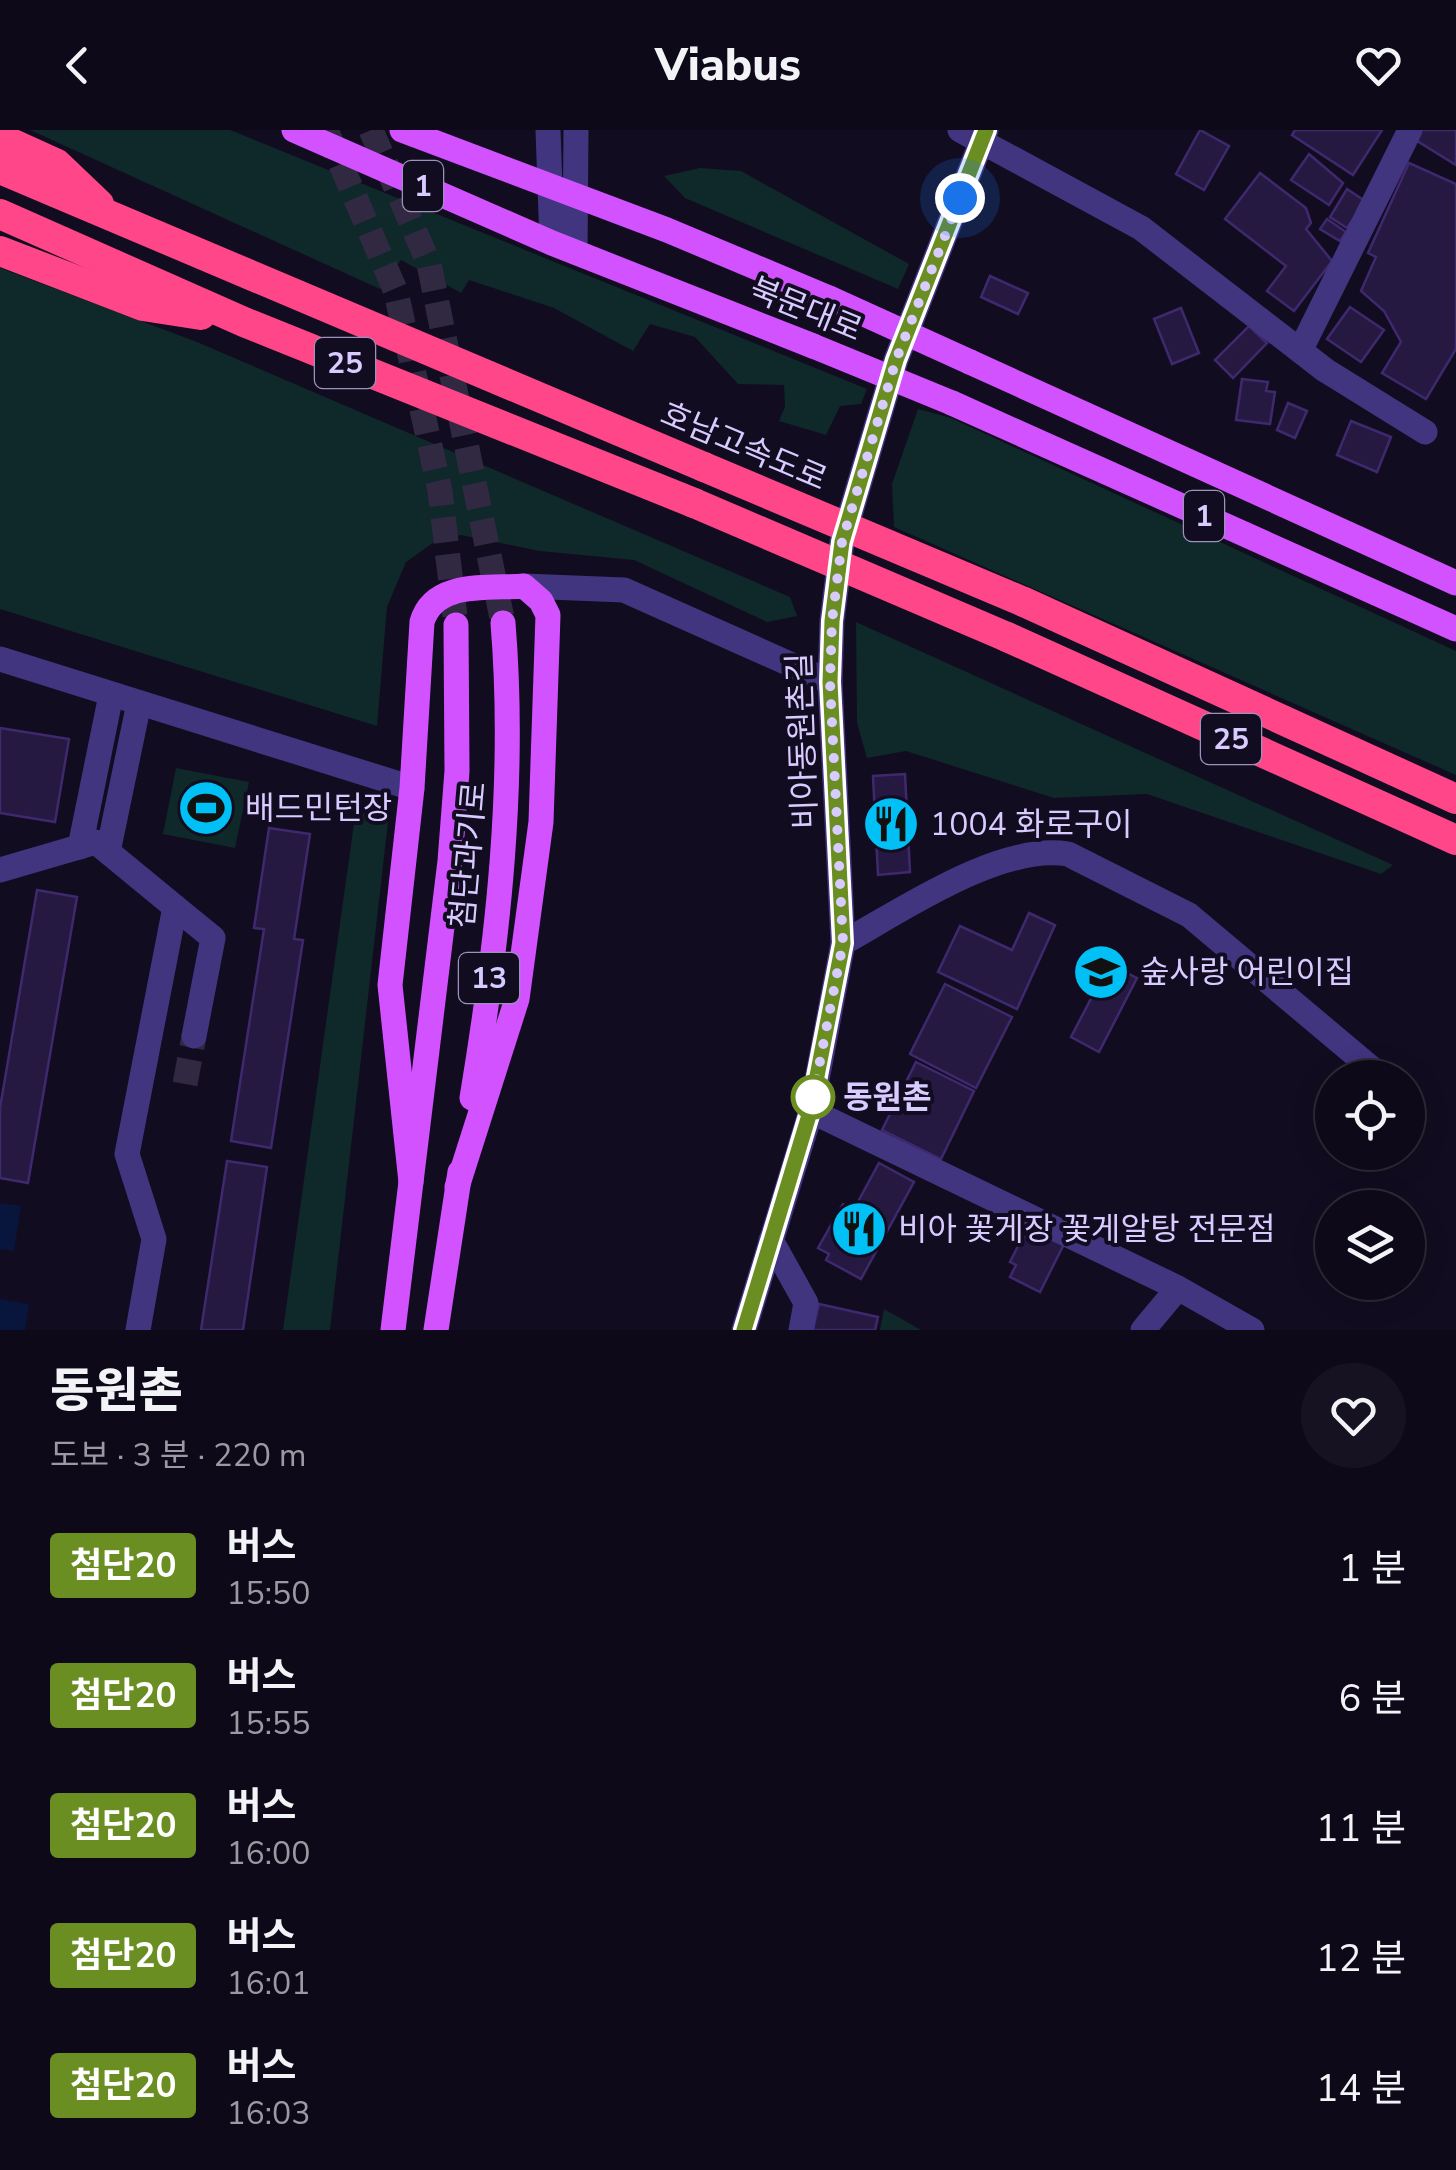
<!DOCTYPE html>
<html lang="ko">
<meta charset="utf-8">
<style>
:root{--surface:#0e0918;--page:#171221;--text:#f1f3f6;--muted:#9b9aa2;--line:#2e2a37}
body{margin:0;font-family:"Nunito Sans","Noto Sans KR",sans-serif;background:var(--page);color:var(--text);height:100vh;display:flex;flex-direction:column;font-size:38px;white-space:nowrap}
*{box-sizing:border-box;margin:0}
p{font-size:32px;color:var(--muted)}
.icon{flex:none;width:55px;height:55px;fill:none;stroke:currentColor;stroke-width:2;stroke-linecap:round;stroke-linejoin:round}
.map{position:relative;height:1200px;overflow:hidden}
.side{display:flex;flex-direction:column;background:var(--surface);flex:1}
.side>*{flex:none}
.badge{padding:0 20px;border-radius:8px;font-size:35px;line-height:65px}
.controls{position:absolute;left:1315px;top:930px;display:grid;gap:20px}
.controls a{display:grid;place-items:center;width:110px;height:110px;border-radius:50%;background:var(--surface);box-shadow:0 5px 25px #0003,0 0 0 2px var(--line);font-size:50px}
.you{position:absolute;width:50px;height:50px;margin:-25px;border:8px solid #fff;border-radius:50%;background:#1a73e8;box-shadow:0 0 0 15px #1a73e833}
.map>.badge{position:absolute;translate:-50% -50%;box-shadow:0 0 0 5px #fff}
.round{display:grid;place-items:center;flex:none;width:105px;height:105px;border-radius:52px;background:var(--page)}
.head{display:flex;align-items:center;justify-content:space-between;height:170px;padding:0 50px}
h1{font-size:48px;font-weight:800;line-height:75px}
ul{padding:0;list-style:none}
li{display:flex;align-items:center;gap:30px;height:130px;padding:0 50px}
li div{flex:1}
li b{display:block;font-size:38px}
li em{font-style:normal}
li .badge{min-width:110px;font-weight:700;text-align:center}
header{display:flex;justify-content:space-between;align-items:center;height:130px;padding:0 50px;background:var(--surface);font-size:45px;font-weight:800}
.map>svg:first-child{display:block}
.green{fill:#0f282a}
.water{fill:#08153d}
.building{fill:#251841;stroke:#3f296e;stroke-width:2.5}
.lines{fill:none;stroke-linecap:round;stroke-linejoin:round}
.minor-tunnel{stroke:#302941;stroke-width:25;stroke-dasharray:25 12;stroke-linecap:butt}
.major-tunnel{stroke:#302941;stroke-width:25;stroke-dasharray:25 12;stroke-linecap:butt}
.minor{stroke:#413580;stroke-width:25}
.major{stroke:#d352ff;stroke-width:25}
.highway{stroke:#ff4689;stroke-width:30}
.major-bridge{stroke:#d352ff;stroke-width:25}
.highway-bridge{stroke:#ff4689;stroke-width:30}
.line-casing{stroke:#fff;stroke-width:22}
.line{stroke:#6b8e23;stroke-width:15}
.walk{stroke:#d7cbff;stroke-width:10;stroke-dasharray:0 18}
.stop-dot{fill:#fff;stroke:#6b8e23;stroke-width:5}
.labels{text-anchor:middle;stroke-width:8;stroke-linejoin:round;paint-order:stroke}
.shield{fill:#120c20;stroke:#9c92bc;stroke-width:2.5}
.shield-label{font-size:30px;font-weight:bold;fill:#d7cbff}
.street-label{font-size:32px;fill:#d7cbff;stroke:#120c20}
.poi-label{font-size:32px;fill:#d7cbff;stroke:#120c20;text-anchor:start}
.stop-label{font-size:32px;font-weight:bold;fill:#d7cbff;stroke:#120c20;text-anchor:start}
</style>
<header><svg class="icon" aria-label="back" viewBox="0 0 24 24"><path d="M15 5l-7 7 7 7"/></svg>Viabus<svg class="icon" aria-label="heart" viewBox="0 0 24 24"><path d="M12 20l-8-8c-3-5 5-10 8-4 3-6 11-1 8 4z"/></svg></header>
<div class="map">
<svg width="1456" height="1200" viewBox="0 0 1456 1200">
<rect width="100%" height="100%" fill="#120c20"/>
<!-- green -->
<g class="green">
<path d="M30 0H230L867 259 861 274 840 276 826 305 779 291 785 277 784 255 738 254 695 207 650 194 633 221 554 178 469 150 461 163 401 130 380 159Z"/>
<path d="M700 38 741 41 909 134 898 159 685 68 664 46Z"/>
<path d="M0 138 197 212 790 467 797 486 767 492 634 430 540 421 461 405 437 410 406 432 387 477 377 596 0 479Z"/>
<path d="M918 279 951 288 1456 521V645L894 397 892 354Z"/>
<path d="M856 492 1393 735 1381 744 1147 664 1054 668 906 621 867 628 857 593Z"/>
<path d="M176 638 249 652 235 718 163 704Z"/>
<path d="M357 672 389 683 330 1200H283Z"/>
<path d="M884 1179 921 1200H880Z"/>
</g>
<!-- water -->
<g class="water">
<path d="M0 1073 21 1076 14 1121 0 1119Z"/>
<path d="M0 1169 29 1174 25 1200H0Z"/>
</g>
<!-- building -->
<g class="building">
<path d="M1200 0 1229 16 1204 60 1176 44Z"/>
<path d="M1295 0H1382L1353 45 1292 5Z"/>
<path d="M1420 0H1456V35L1414 9Z"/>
<path d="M1309 24 1343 53 1329 75 1291 50Z"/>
<path d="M1409 33 1456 54V219L1426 269 1382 243 1401 212 1384 181 1361 161 1376 127 1368 123Z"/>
<path d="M1260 43 1306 78 1311 93 1306 99 1332 131 1294 181 1267 161 1286 136 1225 89Z"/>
<path d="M1347 59 1365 71 1347 98 1330 87Z"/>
<path d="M1327 89 1346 102 1340 111 1320 99Z"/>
<path d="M990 146 1028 163 1018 184 981 167Z"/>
<path d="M1350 177 1384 200 1361 232 1327 209Z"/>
<path d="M1181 178 1199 223 1172 234 1154 189Z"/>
<path d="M1249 196 1267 213 1233 248 1215 230Z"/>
<path d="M1242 249 1268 252 1266 261 1275 262 1270 294 1236 290Z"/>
<path d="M1288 273 1307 281 1295 308 1277 300Z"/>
<path d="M1351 291 1391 307 1377 342 1337 325Z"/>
<path d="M0 598 69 609 55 692 0 683Z"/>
<path d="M905 644 910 742 878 745 873 646Z"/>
<path d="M269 698 310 704 294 809 303 810 271 1018 231 1011 264 799 254 798Z"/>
<path d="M37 760 77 767 28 1053 0 1048V978Z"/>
<path d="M1029 783 1055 795 1017 879 938 842 960 796 1012 820Z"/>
<path d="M1109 834 1137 848 1099 922 1071 907Z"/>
<path d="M945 854 1012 887 976 958 910 924Z"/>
<path d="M916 932 974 961 941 1029 882 1000Z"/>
<path d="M227 1031 267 1037 243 1200H201Z"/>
<path d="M879 1033 914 1052 861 1149 826 1130 829 1124 818 1118 843 1074 854 1079Z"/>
<path d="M1038 1101 1064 1114 1040 1162 1010 1147 1016 1135 1010 1132 1023 1106 1033 1111Z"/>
<path d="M819 1174 878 1187 875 1200H813Z"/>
</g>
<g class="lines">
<!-- minor-tunnel -->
<path class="minor-tunnel" d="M185 954 194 906"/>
<!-- major-tunnel -->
<g class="major-tunnel">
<path d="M326 0 396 162 440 361 456 495"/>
<path d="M371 0 429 134 503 493"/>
</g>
<!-- minor -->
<g class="minor">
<path d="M548 0 552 113"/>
<path d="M960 0 1141 98 1325 240 1425 302"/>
<path d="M575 122 576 0"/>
<path d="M1301 219 1410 0"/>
<path d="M524 456 624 460 830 552"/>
<path d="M0 529 412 658"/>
<path d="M80 717 111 565"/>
<path d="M108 722 139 573"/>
<path d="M0 740 96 712 175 777 127 1024 154 1109 138 1200"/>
<path d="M175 777 213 808 194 906"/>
<path d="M843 813C902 780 1000 713 1068 724L1189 785 1383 948"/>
<path d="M811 981 1178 1158 1252 1200"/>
<path d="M771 1110 806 1173 801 1200"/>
<path d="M744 1200 811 981 843 813 830 552 832 491 842 412 896 230 986 0"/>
<path d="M1143 1200 1178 1158"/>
</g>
<!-- major -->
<g class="major">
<path d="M294 0 552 113 813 216"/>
<path d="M402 0 667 100 829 168"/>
<path d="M970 232 1456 453"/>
<path d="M952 273 1456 499"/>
<path d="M472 968C498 811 516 652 503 493"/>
<path d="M411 1052 390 855 412 658 422 492C434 450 489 459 524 456L541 471 548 485 541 692 517 869 457 1057"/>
<path d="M393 1200 450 731 457 641 456 495"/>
<path d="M436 1200 460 1042"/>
</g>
<!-- highway -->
<g class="highway">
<path d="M0 8 57 34 99 74"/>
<path d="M0 39 704 337"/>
<path d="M0 84 244 192 694 373"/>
<path d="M0 121 143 176 201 185"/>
<path d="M1024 472 1456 669"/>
<path d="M1007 507 1456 710"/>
</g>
<!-- major-bridge -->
<g class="major-bridge">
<path d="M829 168 970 232"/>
<path d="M813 216 952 273"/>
</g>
<!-- highway-bridge -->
<g class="highway-bridge">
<path d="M704 337 1024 472"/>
<path d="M694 373 1007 507"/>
</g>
</g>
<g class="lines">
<!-- line casing -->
<g class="line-casing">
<path id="line" d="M744 1200 810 982 843 813 830 552 832 491 842 412 896 230 986 0"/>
</g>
<!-- line -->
<use href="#line" class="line"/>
<!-- walk -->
<path class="walk" d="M813 967 843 813 830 552 832 491 842 412 896 230 960 68"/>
</g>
<!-- icons -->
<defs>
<g id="stadium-disc" transform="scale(2.875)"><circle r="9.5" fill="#00c0f6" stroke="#120c20"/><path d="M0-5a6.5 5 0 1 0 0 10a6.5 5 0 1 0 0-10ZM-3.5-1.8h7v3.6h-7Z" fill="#111"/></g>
<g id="restaurant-disc" transform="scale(2.875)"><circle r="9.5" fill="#00c0f6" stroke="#120c20"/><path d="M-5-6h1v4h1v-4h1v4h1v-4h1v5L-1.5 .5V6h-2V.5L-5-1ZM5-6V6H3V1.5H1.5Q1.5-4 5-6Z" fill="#111"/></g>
<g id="school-disc" transform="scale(2.875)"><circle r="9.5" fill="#00c0f6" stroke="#120c20"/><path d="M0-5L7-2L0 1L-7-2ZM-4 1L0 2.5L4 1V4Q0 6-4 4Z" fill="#111"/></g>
</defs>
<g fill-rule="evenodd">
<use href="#stadium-disc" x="206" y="678"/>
<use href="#restaurant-disc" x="891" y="694"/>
<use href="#school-disc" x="1101" y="842"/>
<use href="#restaurant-disc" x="859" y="1099"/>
</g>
<!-- markers -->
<circle class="stop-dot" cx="813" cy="967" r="20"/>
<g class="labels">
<!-- shield labels -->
<g class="shield">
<rect x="403" y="31" width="40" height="50" rx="8"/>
<rect x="315" y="208" width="60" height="50" rx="8"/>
<rect x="1184" y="361" width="40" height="50" rx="8"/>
<rect x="1201" y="584" width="60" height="50" rx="8"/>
<rect x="459" y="823" width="60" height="50" rx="8"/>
</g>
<g class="shield-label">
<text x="423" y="66">1</text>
<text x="345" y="243">25</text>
<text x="1204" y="396">1</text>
<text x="1231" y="619">25</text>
<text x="489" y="858">13</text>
</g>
<!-- street labels -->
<g class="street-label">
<text transform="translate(806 179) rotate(22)" y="11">북문대로</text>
<text transform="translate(744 316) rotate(23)" y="11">호남고속도로</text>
<text transform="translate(802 611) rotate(-92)" y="11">비아동원촌길</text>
<text transform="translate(468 725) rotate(-85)" y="11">첨단과기로</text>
</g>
<!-- poi labels -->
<g class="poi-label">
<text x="245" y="689">배드민턴장</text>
<text x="930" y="705">1004 화로구이</text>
<text x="1140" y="853">숲사랑 어린이집</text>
<text x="898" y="1110">비아 꽃게장 꽃게알탕 전문점</text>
</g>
<!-- stop labels -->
<g class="stop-label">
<text x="843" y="978">동원촌</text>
</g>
</g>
</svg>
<div class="controls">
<a><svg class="icon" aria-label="locate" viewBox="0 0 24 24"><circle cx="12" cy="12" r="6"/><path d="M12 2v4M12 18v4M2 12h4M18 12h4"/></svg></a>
<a><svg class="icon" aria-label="layers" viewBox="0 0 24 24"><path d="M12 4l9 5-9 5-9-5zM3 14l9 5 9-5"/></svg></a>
</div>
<div class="you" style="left:960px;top:68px"></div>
</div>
<section class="side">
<div class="head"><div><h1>동원촌</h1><p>도보 · 3 분 · 220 m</p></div><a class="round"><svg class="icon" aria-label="heart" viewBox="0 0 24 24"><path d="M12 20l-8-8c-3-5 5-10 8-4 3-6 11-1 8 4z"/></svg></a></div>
<ul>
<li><span class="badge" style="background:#6b8e23;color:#fff">첨단20</span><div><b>버스</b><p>15:50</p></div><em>1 분</em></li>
<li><span class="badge" style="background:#6b8e23;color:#fff">첨단20</span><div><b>버스</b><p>15:55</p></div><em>6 분</em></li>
<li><span class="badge" style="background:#6b8e23;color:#fff">첨단20</span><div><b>버스</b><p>16:00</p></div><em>11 분</em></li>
<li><span class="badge" style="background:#6b8e23;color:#fff">첨단20</span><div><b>버스</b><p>16:01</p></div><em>12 분</em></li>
<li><span class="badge" style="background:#6b8e23;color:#fff">첨단20</span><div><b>버스</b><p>16:03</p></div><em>14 분</em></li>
</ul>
</section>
